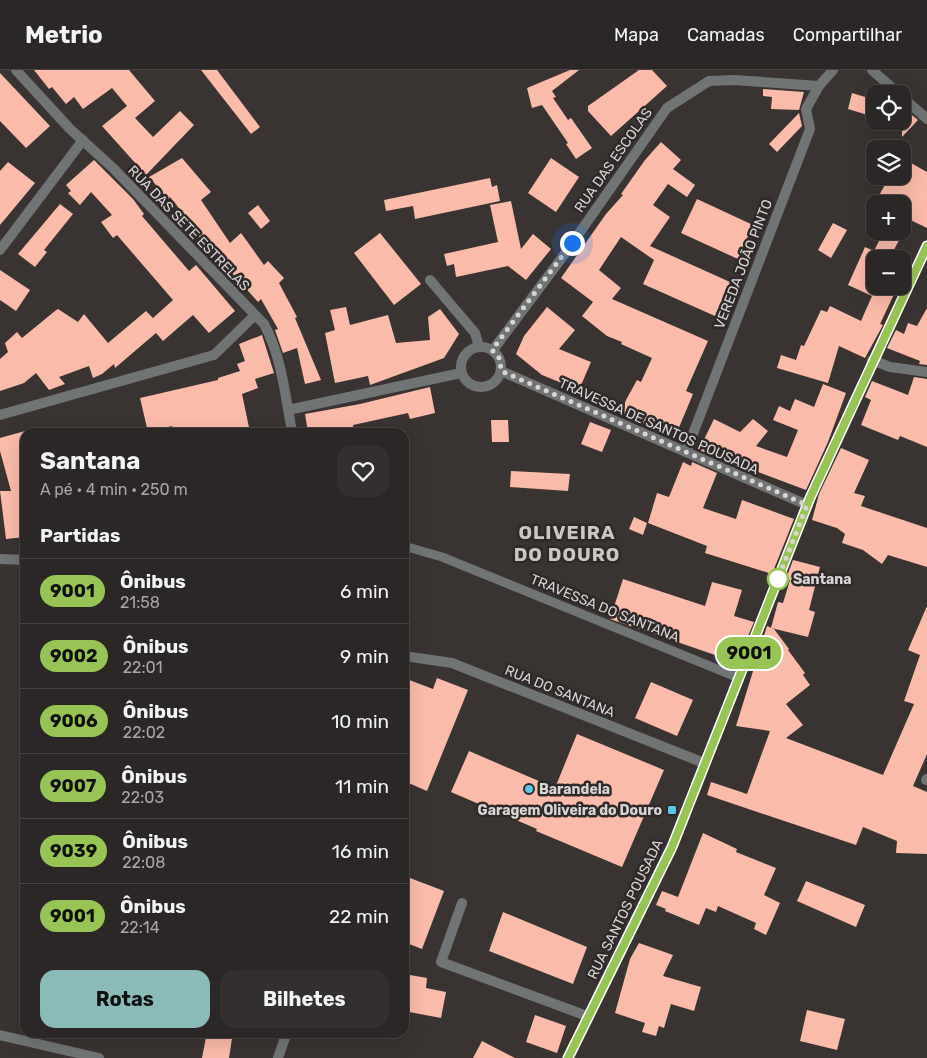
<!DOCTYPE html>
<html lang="pt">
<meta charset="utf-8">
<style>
:root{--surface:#2b2726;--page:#332f2e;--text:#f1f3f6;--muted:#a6a5a7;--line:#474443;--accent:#8bbbb9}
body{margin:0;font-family:Rubik,sans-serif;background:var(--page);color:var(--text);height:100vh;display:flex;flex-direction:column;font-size:19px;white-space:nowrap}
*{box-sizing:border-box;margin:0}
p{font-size:16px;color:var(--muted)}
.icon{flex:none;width:28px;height:28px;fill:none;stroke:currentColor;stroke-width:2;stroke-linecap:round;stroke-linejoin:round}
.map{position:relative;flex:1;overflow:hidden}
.drawer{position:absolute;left:20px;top:358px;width:389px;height:610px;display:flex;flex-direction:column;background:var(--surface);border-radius:15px;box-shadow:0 5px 20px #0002,0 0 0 1px var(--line)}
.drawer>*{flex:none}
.badge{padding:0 10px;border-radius:16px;font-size:18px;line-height:32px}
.controls{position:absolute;left:866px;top:15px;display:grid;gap:10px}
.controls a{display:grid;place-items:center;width:45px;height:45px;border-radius:10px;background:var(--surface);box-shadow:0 5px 20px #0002,0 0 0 1px var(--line);font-size:25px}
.you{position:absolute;width:25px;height:25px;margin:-12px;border:4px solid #fff;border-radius:50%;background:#1a73e8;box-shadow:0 0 0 8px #1a73e833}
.map>.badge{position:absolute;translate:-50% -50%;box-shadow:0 0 0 2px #fff}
h2{padding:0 20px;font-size:19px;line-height:45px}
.round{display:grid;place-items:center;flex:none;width:52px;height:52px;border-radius:15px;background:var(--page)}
.summary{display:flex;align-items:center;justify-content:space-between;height:85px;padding:0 20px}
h1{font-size:24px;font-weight:700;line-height:38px}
.button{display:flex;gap:10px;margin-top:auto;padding:10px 20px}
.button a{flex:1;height:58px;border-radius:15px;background:var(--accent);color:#111;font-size:20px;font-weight:700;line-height:58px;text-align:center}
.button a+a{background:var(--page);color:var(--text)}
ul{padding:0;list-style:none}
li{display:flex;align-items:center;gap:15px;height:65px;padding:0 20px;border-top:1px solid var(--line)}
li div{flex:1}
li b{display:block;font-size:19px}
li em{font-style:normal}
li .badge{min-width:55px;font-weight:700;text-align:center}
header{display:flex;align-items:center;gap:30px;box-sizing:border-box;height:70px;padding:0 25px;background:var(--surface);border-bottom:1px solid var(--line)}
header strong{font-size:24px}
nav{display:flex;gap:28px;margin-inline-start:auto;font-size:18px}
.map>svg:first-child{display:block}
.building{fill:#fabbaa}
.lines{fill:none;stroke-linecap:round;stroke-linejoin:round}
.service{stroke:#717474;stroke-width:9}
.minor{stroke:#717474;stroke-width:10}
.tertiary{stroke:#717474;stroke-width:10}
.line-casing{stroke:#fff;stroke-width:11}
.line{stroke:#98c455;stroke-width:8}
.walk{stroke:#d8d5d4;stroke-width:5;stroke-dasharray:0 9}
.stop-dot{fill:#fff;stroke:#98c455;stroke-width:2.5}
.poi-dot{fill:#59c8e5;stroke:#2f2a29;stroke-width:2}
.labels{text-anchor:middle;stroke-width:5;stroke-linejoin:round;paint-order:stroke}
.street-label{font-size:14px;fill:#d8d5d4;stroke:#2f2a29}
.stop-label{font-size:14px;font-weight:bold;fill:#d8d5d4;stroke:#2f2a29;text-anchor:start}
.poi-label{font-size:14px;font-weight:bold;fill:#d8d5d4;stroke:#2f2a29;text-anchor:start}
.district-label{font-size:19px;font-weight:bold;letter-spacing:1px;fill:#ccc6c4;stroke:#2f2a29}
</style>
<header>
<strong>Metrio</strong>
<nav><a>Mapa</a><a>Camadas</a><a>Compartilhar</a></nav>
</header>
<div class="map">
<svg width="927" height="988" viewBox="0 0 927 988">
<rect width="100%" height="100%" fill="#393432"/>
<!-- building -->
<g class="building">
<path d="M34 0H129L155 31 135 48 153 67 180 41 194 55 146 105 102 56 127 36 112 18 83 39 74 27 66 34 52 17 49 19Z"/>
<path d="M201 0H217L260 57 251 64Z"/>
<path d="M570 0H579L552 21 556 27 553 28 568 50 571 48 592 78 576 89 566 74 568 73 542 35 532 38 527 18Z"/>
<path d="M639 0H652L667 16 611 66 588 41V36Z"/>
<path d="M0 3 50 56 26 78 0 51Z"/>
<path d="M763 19 804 22 799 40 771 39 772 27 763 26Z"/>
<path d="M852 23 875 30 871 46 848 39Z"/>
<path d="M902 37 918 50 902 67Z"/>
<path d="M799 43 802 56 777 82 769 74Z"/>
<path d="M661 72 681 90 673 99 695 115 687 127 668 114 653 135 670 147 650 176 730 212 715 246 643 214 654 190 621 167 599 200 621 218 612 229 708 271 686 321 693 324 675 367 621 344 626 330 637 310 641 312 652 288 621 274 622 272 607 266 582 246 593 232 561 208 606 144 623 125 621 124 645 90Z"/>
<path d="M182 88 211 122 201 130 230 173 241 163 264 195 268 191 284 208 279 213 297 247 295 248 321 310 305 314 297 278 283 283 275 260 278 259 261 229 258 232 200 168 197 163 198 162 170 127 168 129 149 107Z"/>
<path d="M551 88 579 107 556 142 528 123Z"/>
<path d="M902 88 927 102V158L902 146V134H885L877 129 890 106H902Z"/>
<path d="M94 90 133 129 144 144 142 146 189 201 196 195 235 241 209 263 193 245 163 271 156 263 115 298 114 294 102 304 93 308 89 296 59 307 65 314 49 320 36 303 24 313 0 321V289L8 282 5 273 17 262 22 268 55 241 58 239 78 252 84 244 108 273 146 241 153 248 173 230 117 165 113 168 101 152 112 145 91 122 80 135 68 123 71 121 66 115Z"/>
<path d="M8 92 35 113 0 155V101Z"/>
<path d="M490 108 492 117 497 115 500 131 415 149 413 136 386 141 384 130Z"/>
<path d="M697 129 753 155 738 189 681 163Z"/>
<path d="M511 131 521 179 533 164 551 179 526 210 508 196 456 207 454 194 447 196 444 184 498 172 490 135Z"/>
<path d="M60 134 73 144 44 180 47 182 35 197 18 184Z"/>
<path d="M258 135 270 151 261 159 248 143Z"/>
<path d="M833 153 847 160 831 188 818 180Z"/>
<path d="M884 161H904L889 189H875V216H888L896 220 880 254 883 255 865 288 839 276 828 313 777 298 781 285 796 290 801 275 804 276 821 240 827 242 830 236 861 251 872 226 848 215 865 177 874 181Z"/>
<path d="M380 163 421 214 394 235 354 183Z"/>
<path d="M0 200 30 220 16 241 0 230Z"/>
<path d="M346 237 350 255 388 245 396 273 430 270 428 247 440 239 459 264 444 288 370 315 368 306 335 313 325 263 335 260 330 240Z"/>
<path d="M547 237 575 260 559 279 591 292 579 320 542 305 516 284 524 266Z"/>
<path d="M927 238V295L919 294 920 291 887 278 896 260 904 264 908 253 917 256Z"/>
<path d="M262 265 274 303 255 309 258 318 242 324 250 362H174L172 356 148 362 140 328 218 310V308L240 301 237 294 245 291 239 274Z"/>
<path d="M914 307 927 309V377L900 366 898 370 861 355 871 330 865 327 872 311 908 325Z"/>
<path d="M823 314 846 323 828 372 806 420 699 380 714 349 740 362 753 349 768 361 756 376 787 387 798 360 773 350 779 336 790 341 795 329 814 337Z"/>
<path d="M430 317 435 343 410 349 408 343 353 355 354 362H308L305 344 360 334Z"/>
<path d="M491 350H508L509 372H492Z"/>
<path d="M590 352 611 360 602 382 581 374Z"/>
<path d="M25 361V394H22L25 411V467L6 469 0 421H11L0 381V368Z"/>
<path d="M841 378 869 390 854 423 865 426 861 436 927 458V497L888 485 882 494 863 480 842 473 845 464 837 458 812 450 819 424Z"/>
<path d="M683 392 691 396 692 392 717 403 703 438 736 449 742 430 794 449 772 504 705 483 707 476 648 453 657 423 669 427Z"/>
<path d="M511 401 570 404 568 421 510 417Z"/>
<path d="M634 447 647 453 643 465 629 459Z"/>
<path d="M793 490 820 497 809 540 815 542 808 567 771 558 778 532 783 533 790 510 786 509Z"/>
<path d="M623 509 705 536 712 512 742 520 734 546 754 552 745 573 727 567 721 587 610 549Z"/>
<path d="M927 536V684L913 716 927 722V784L896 783 897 771 863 757 856 775 707 725 711 712 747 724 770 661 736 656 767 556 774 559 789 579 788 580 805 603 803 605 810 615 786 634 803 655 786 668 883 705 914 634 904 631 920 585 908 580Z"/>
<path d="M404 608 433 619 437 608 468 620 427 721 404 711Z"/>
<path d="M651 612 693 630 677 666 635 648Z"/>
<path d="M577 664 664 700 622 797 536 761 537 759 451 722 469 681 555 718Z"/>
<path d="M703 763 737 779 736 782 776 798 764 825 780 833 766 865 754 859 756 853 718 836 716 842 706 838 699 855 665 841 666 839 656 835 662 821 678 827Z"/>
<path d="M410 808 444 821 422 879 404 872V824Z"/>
<path d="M806 811 865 835 856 857 797 831Z"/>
<path d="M503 842 587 877 573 914 489 881Z"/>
<path d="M639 873 673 885 663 906 701 917 694 941 671 934 664 958 659 956 656 966 642 962 645 953 615 943 630 889Z"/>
<path d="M410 905 427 908 426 918 446 922 441 948 404 941Z"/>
<path d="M807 940 845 949 837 980 800 971Z"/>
<path d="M535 945 566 956 557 983 526 972Z"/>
<path d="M207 962H233L229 988H202Z"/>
<path d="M482 971 515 988H473Z"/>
</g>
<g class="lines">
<!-- service -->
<path class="service" d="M404 476 442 487 739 608"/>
<!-- minor -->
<g class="minor">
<path d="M16 0 70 59 113 98 264 254C282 287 285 325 292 362"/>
<path d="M0 180 83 70"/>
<path d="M430 210 475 263 479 276"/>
<circle cx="481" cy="297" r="20"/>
<path d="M493 280 561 189 667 38 709 11 734 10 819 16"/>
<path d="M872 290 890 297 927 302"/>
<path d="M501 301 807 435"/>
<path d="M288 340 461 303"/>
<path d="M0 345 214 285 255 245"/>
<path d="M686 382 810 59 806 39 819 16 833 0"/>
<path d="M0 489 25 490"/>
<path d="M404 586 452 593 704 693"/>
<path d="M926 710 927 709"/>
<path d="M462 833 441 892 587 946"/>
<path d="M0 965 99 988"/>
<path d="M278 988 287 962"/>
</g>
<!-- tertiary -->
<g class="tertiary">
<path d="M872 0 899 24"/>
<path d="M902 27 927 49"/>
<path d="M568 988 672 777 810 428 927 176"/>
</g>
</g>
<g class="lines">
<!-- line casing -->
<g class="line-casing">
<path id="line" d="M568 988 672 777 810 428 927 176"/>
</g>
<!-- line -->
<use href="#line" class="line"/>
<!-- walk -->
<path class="walk" d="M572 173 492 280 500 289 501 301 807 435 778 509"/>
</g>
<!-- markers -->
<circle class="stop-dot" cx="778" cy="509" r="10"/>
<g class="poi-dot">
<circle cx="529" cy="719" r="5"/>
<rect x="667" y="735" width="10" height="10" rx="2.5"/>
</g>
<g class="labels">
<!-- street labels -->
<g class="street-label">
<text transform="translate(613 90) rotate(-55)" y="5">RUA DAS ESCOLAS</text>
<text transform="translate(189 158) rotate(46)" y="5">RUA DAS SETE ESTRELAS</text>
<text transform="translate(743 194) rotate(-69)" y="5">VEREDA JOÃO PINTO</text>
<text transform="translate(659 356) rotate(24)" y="5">TRAVESSA DE SANTOS POUSADA</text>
<text transform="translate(605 538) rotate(22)" y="5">TRAVESSA DO SANTANA</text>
<text transform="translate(560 621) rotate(22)" y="5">RUA DO SANTANA</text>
<text transform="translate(625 839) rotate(-64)" y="5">RUA SANTOS POUSADA</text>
</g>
<!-- stop labels -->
<g class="stop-label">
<text x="793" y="514">Santana</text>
</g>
<!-- poi labels -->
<g class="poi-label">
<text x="539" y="724">Barandela</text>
<text x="662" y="745" text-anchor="end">Garagem Oliveira do Douro</text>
</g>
<!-- district labels -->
<g class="district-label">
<text x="567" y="469">OLIVEIRA<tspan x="567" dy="22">DO DOURO</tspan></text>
</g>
</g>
</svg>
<div class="controls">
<a><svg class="icon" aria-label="locate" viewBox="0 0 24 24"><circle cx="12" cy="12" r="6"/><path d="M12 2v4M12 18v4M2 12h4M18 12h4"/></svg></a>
<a><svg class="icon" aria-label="layers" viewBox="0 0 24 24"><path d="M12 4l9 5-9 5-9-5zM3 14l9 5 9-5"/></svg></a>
<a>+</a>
<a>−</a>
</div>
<div class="you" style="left:572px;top:173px"></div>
<b class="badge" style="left:749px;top:583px;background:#98c455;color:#111">9001</b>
<section class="drawer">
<div class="summary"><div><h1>Santana</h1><p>A pé · 4 min · 250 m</p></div><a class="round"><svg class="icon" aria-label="heart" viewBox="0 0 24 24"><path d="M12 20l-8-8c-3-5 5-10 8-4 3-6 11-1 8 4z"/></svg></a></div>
<h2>Partidas</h2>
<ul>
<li><span class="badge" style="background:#98c455;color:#111">9001</span><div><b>Ônibus</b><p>21:58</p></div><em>6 min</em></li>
<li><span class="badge" style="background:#98c455;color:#111">9002</span><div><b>Ônibus</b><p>22:01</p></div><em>9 min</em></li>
<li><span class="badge" style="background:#98c455;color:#111">9006</span><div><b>Ônibus</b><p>22:02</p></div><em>10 min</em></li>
<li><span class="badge" style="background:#98c455;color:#111">9007</span><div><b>Ônibus</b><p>22:03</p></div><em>11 min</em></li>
<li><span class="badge" style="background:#98c455;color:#111">9039</span><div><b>Ônibus</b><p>22:08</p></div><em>16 min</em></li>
<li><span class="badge" style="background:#98c455;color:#111">9001</span><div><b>Ônibus</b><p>22:14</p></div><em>22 min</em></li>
</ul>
<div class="button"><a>Rotas</a><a>Bilhetes</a></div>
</section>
</div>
